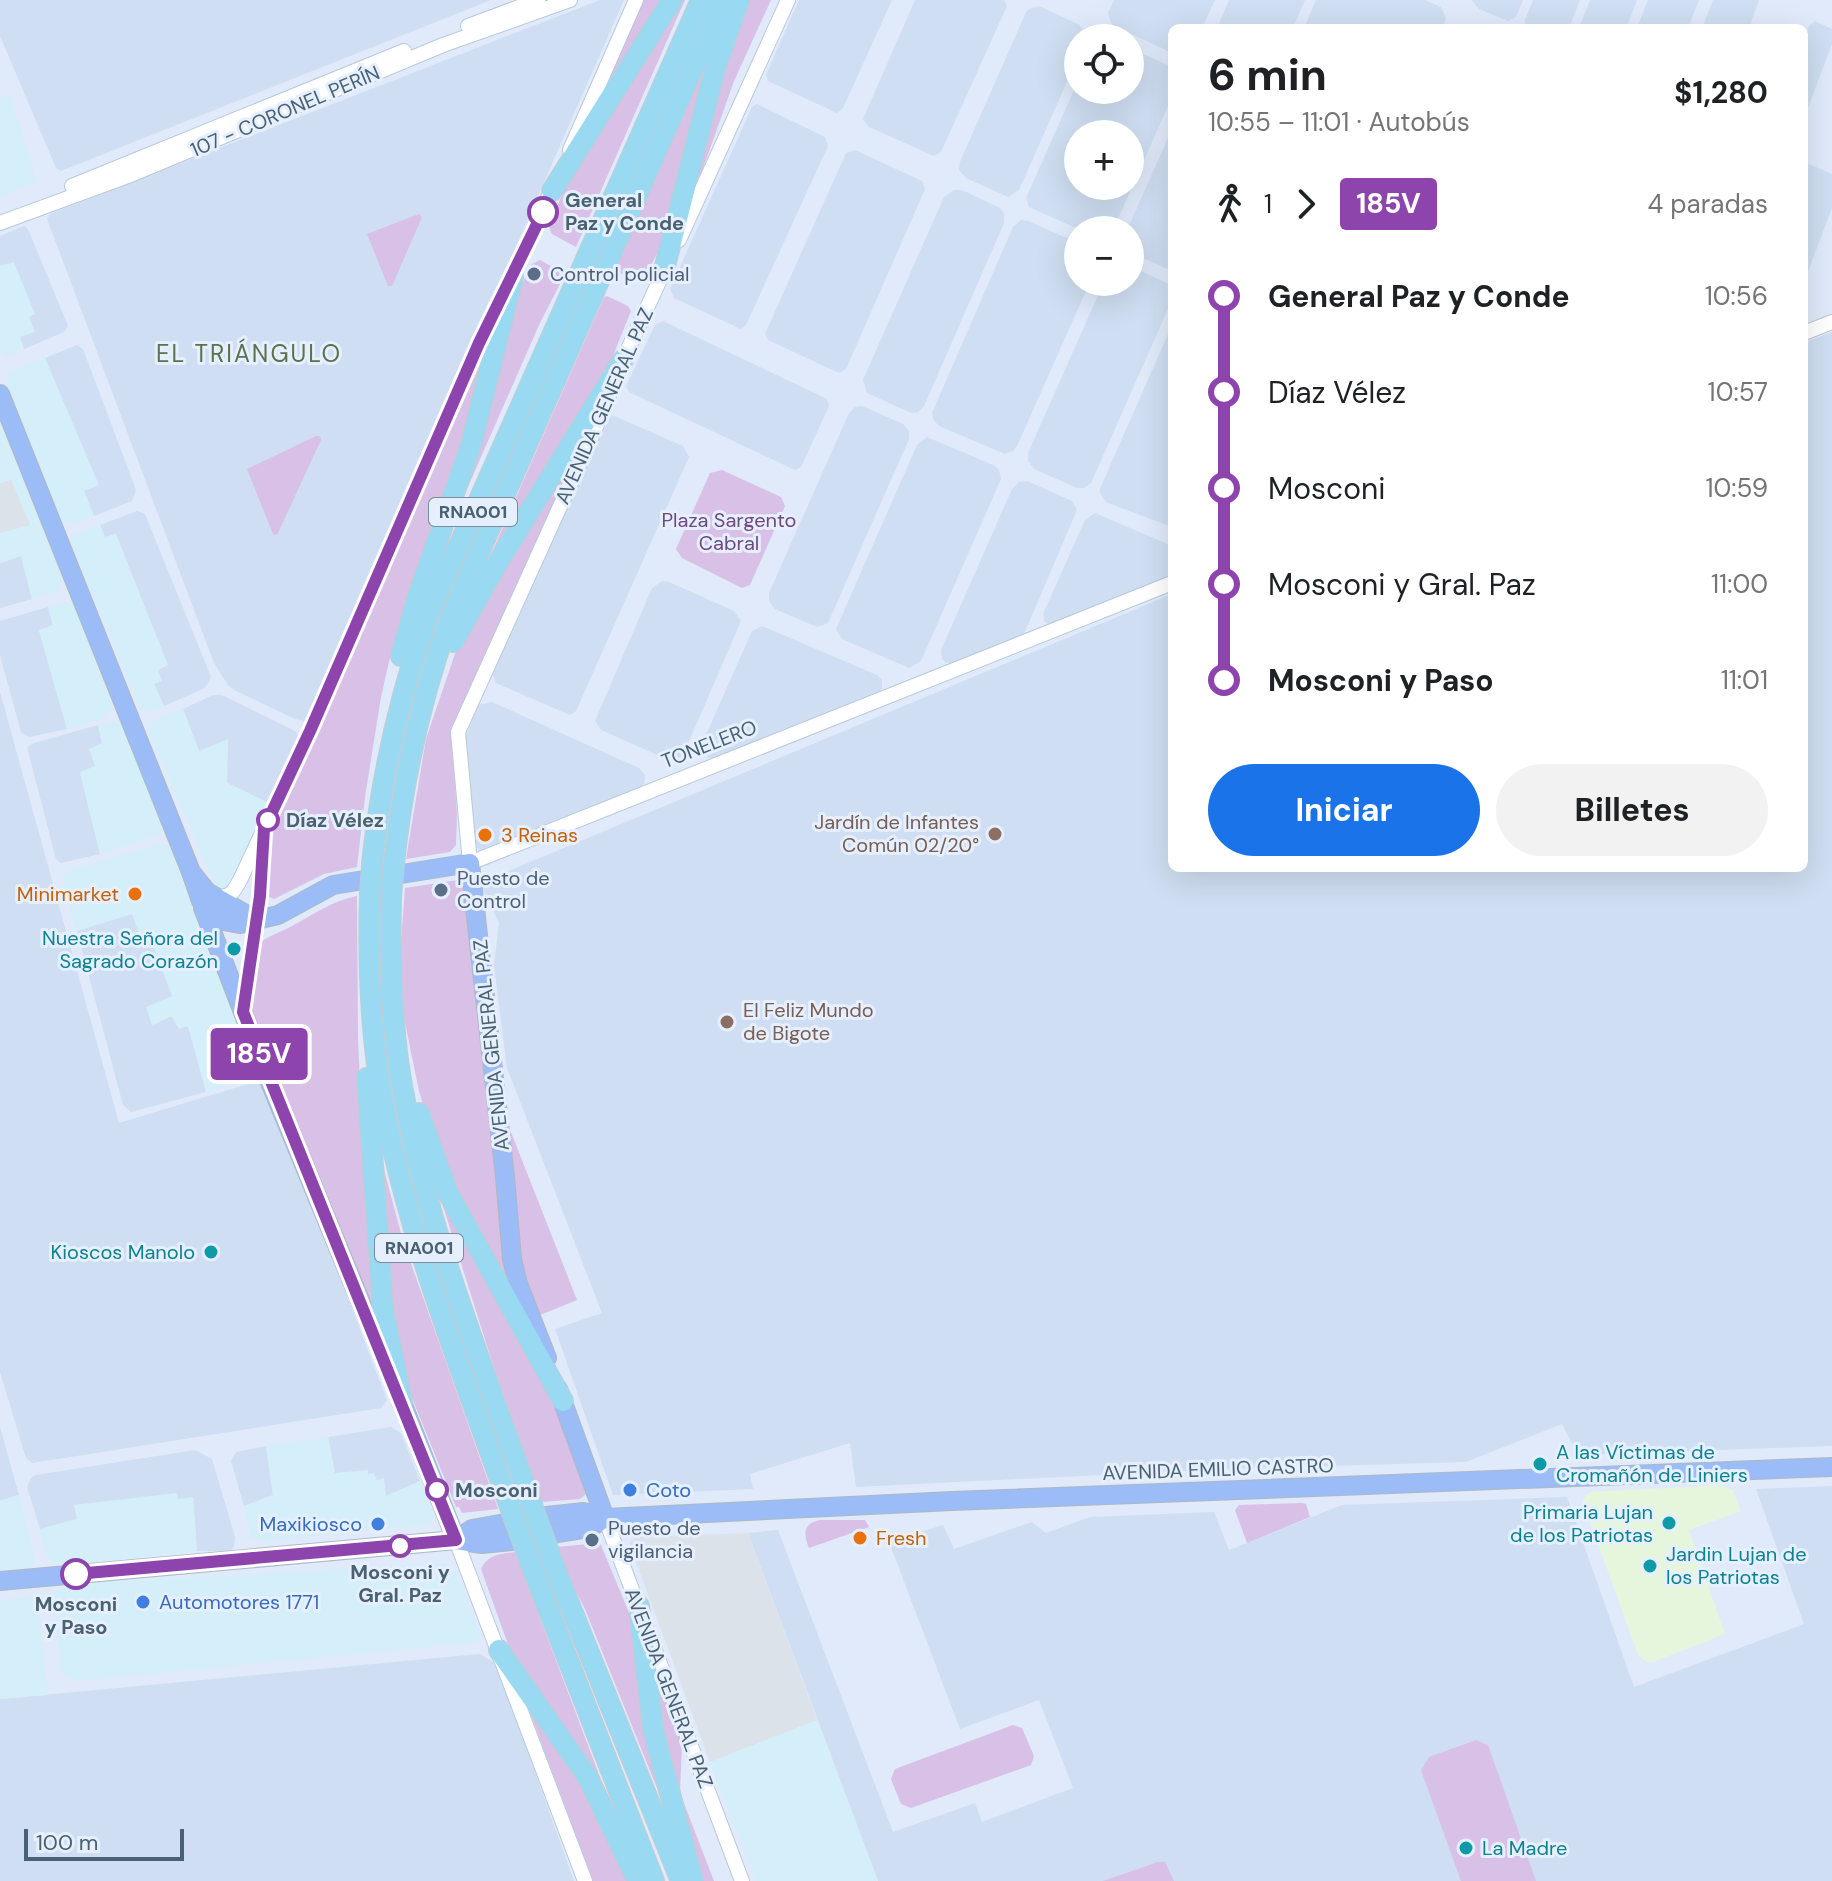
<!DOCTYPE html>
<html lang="es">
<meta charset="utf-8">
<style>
:root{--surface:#fff;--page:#f2f2f2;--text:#202124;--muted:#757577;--accent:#1a73e8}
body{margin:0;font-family:"DM Sans",sans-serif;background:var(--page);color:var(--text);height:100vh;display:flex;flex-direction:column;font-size:30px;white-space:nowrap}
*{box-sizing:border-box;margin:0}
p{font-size:26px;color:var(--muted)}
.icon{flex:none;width:44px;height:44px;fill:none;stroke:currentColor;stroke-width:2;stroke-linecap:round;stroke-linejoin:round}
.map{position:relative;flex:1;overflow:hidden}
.sheet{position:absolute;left:1168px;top:24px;width:640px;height:848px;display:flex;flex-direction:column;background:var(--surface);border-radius:12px;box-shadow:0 8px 32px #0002}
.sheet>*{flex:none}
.badge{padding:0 16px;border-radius:6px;font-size:28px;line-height:52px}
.fabs{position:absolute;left:1064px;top:24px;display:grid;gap:16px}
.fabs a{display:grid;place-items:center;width:80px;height:80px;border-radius:50%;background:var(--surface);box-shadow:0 8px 32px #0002;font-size:40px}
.scale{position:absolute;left:24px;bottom:20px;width:160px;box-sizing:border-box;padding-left:8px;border:4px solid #496170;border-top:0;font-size:22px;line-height:28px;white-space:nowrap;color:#496170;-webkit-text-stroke:6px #e6effe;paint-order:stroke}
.map>.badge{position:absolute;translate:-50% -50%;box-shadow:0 0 0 4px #fff}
.legs{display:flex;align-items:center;gap:12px;height:88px;padding:0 40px;font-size:26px}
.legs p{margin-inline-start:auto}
.summary{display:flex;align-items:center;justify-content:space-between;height:136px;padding:0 40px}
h1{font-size:44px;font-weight:700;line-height:60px}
.cta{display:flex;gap:16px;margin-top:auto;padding:16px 40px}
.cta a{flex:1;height:92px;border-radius:48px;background:var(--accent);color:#fff;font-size:32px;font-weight:700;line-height:92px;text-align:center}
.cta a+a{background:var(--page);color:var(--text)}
ul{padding:0 40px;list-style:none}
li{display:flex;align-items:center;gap:28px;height:96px;font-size:30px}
li i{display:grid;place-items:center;width:12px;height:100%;margin:0 10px;background:currentColor}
li i::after{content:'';width:20px;height:20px;margin:-10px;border:6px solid;border-radius:50%;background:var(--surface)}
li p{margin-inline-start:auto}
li:first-child i{background:linear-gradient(#0000 50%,currentColor 0)}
li:last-child i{background:linear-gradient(currentColor 50%,#0000 0)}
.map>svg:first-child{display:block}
.residential{fill:#cfdef2;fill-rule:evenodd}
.commercial{fill:#d4eefa}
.industrial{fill:#dce2e9}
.education{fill:#e6f6dd}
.green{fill:#d8c0e7}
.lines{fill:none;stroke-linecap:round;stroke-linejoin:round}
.minor-casing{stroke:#b8c9d9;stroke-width:16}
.major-casing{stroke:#afb9c0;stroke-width:20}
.highway-casing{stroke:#c5ccd1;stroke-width:22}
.minor{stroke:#fff;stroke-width:14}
.major{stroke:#9bbcf6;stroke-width:18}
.highway{stroke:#9ad9f2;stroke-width:20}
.highway-bridge-casing{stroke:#c5ccd1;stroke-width:22;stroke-linecap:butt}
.highway-bridge{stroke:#9ad9f2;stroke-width:20}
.line-1-casing{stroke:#fff;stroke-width:18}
.line-1{stroke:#8e44ad;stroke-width:12}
.stop-1-dot{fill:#fff;stroke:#8e44ad;stroke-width:4}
.service-dot{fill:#5c6f8a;stroke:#e6effe;stroke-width:3}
.education-dot{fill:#8d6e63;stroke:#e6effe;stroke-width:3}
.food-dot{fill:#e8710a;stroke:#e6effe;stroke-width:3}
.culture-dot{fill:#0f9aa8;stroke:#e6effe;stroke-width:3}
.shop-dot{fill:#3f7fe0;stroke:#e6effe;stroke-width:3}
.labels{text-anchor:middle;stroke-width:6;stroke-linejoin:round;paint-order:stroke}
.shield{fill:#e6effe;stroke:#788c9b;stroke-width:2}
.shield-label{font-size:18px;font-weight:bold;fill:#496170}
.street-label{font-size:20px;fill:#496170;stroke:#e6effe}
.stop-label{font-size:20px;font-weight:bold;fill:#496170;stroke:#e6effe;text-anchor:start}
.service-label{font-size:20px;fill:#4e5e75;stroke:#e6effe;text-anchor:start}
.park-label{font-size:20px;fill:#704880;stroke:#e6effe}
.education-label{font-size:20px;fill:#785e54;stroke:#e6effe;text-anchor:end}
.food-label{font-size:20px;fill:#c56008;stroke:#e6effe;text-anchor:start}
.culture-label{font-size:20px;fill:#0d838f;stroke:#e6effe;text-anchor:end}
.shop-label{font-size:20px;fill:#366cbe;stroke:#e6effe;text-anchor:start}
.quarter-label{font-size:24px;letter-spacing:2px;fill:#5b7250;stroke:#e6effe}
</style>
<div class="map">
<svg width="1832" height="1881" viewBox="0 0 1832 1881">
<rect width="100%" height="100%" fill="#e0eafa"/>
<!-- residential -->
<g class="residential">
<path d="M0 0H491L61 171 56 168 0 36Z"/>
<path d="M600 0H624L309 717 304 721 295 719 234 690 228 685 214 663 47 219 50 214Z"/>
<path d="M799 0H892L843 108 837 113 768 81 766 75Z"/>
<path d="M915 0H1004L1007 6 941 152 934 156 869 127 863 119Z"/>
<path d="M1114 0H1215L1202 28H1172V53L1112 25 1108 13Z"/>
<path d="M1229 0H1305L1293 28H1217Z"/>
<path d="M1316 0H1425L1441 7 1446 18 1443 28H1304Z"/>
<path d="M1472 0H1523L1516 17 1508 21 1479 9Z"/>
<path d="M1533 0H1580L1569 28H1526L1525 20Z"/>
<path d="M1590 0H1637L1626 28H1579Z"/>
<path d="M1648 0H1699L1688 28H1637Z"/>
<path d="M1713 0H1759L1749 28H1702Z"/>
<path d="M1039 6 1080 25 1087 36V38H1078V57L1019 190 1008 197 966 178 959 170 960 162 1026 12 1031 8Z"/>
<path d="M1815 21 1832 29V44L1804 118V40L1809 26Z"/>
<path d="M1130 48 1172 67V97L1113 230H1080L1029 207 1026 198 1078 81V90H1130ZM1130 134V186H1078V134Z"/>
<path d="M757 104 825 137 828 146 746 325 741 329 674 298 670 289 752 107Z"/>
<path d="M1172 129V271L1130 252V230H1127Z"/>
<path d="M855 150 922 181 925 189 846 369 839 373 768 340 765 334 846 153Z"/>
<path d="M1804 162 1832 174V208L1804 282Z"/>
<path d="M954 190H962L1000 208 1004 214V223L924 406 918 412 911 413 867 393 863 380 944 197Z"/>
<path d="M1021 220 1028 221 1078 243V282H1090L1017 446 1013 451 1005 454 939 426 933 419 932 413 1013 227Z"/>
<path d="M24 226 28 229 68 326 64 332 24 349 19 337 28 317 34 314 13 263 0 266V236Z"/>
<path d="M1130 266 1167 283 1172 289V300L1091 483 1084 488H1077L1034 469 1028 461V453L1104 282H1130Z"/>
<path d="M663 321 827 399 829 406 801 467 795 470 629 392 626 386 655 325Z"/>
<path d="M1172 325V527L1106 502 1099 491Z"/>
<path d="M1832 332V1446L1578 1455 1562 1424 1466 1462 1223 1469 856 1487 850 1443 750 1474 753 1489 613 1495 555 1329 602 1313 507 1068 494 965 499 923 480 883 1172 594V868H1804V343Z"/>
<path d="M77 345 83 349 136 490 132 501 94 516 84 491 98 485 45 358Z"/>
<path d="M862 406 903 424 909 431V439L828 623 817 627 775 609 769 601V593L849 413 855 407Z"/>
<path d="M612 415 683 446 689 457 576 711 570 715 496 683 492 673 607 417Z"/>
<path d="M927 437 993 465 999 470 1001 479 921 661 909 668 842 639 836 629 917 445Z"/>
<path d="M1027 481 1072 501 1077 510 1024 634 1018 639 954 664 945 662 942 659 941 650 1012 489 1019 482Z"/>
<path d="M137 511 145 514 211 677 205 688 164 706 154 684 157 670 168 665 116 534 105 537 100 525Z"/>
<path d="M1095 513 1172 546V577L1049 625 1044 621 1043 614 1085 520Z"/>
<path d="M21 556 32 599 0 608V563Z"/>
<path d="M662 581 669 582 734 611 741 621 683 755 673 762 601 730 595 721 652 588Z"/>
<path d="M48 607 53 625 39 631 67 729 29 737 21 732 0 655V621Z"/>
<path d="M762 626 877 675 882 680V688L879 693 715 759 708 758 701 746 752 631Z"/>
<path d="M0 692 119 1123 264 1079 387 1400 381 1408 32 1463 26 1458 0 1372Z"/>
<path d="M213 695H222L297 732 298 741 271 804 227 783 228 740 199 751 183 709Z"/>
<path d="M492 702 639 768 645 775 644 784 638 789 480 851 474 843 465 738 478 705Z"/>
<path d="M98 725 102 743 95 766 80 773 100 854 61 863 56 859 27 747 34 743Z"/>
<path d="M132 913 142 942 151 939 173 996 153 1025 172 1016 188 1026 206 1092 131 1112 123 1105 77 931Z"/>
<path d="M0 1427 19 1495 0 1501Z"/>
<path d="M391 1427 401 1433 420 1481 386 1496 377 1481 368 1474 335 1473 328 1437Z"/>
<path d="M266 1446 273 1495 244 1506 231 1461 236 1452Z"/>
<path d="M195 1450 212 1459 235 1537 234 1547 230 1551H197L193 1498 177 1500V1494L74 1505 77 1519 40 1529 27 1487 31 1478 36 1475Z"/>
<path d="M1832 1486V1881H878L748 1533 778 1530 893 1832 975 1803 982 1822 1073 1788 1039 1700 960 1729 889 1542 943 1525 954 1549 1032 1522 1046 1533 1090 1517 1214 1512 1229 1550 1342 1505 1567 1497 1634 1687 1804 1624 1756 1489Z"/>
<path d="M479 1654 496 1663 574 1881H0V1699Z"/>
</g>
<!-- commercial -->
<g class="commercial">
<path d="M10 95 36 181 0 197V99Z"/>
<path d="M14 262 35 314 29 317 35 332 20 337 24 349 6 357 0 349V266Z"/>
<path d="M45 358 99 485 84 491 94 516 76 523 61 520 7 383 10 372Z"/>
<path d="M0 423 63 579 58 591 32 599 21 556 0 563V533L29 524 12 481 0 483Z"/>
<path d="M100 525 105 537 115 534 168 665 158 670 162 681 154 684 164 706 151 711 141 709 71 543 75 534Z"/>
<path d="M66 602 74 604 112 706 104 718 67 729 39 630 53 625 48 607Z"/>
<path d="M183 709 199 751 228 739 227 783 271 804 229 891 217 889 149 731 151 722Z"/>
<path d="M114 721 122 725 163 828 160 834 100 854 80 772 95 766 89 749 102 743 98 725Z"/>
<path d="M161 844 170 847 255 1065 256 1069 251 1077 206 1092 188 1026 179 1029 171 1016 152 1025 146 1007 172 996 151 940 142 942 132 914 77 931 63 885 64 875 68 871Z"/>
<path d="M328 1437 335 1473 368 1470V1474L374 1473 377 1480 384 1478 386 1496 420 1481 434 1515 429 1524 262 1541 251 1537 244 1506 273 1495 266 1446Z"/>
<path d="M177 1493 178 1499 193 1497 197 1551 64 1565 48 1560 40 1529 77 1519 74 1505Z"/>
<path d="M19 1495 35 1561 26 1568 0 1570V1501Z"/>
<path d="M448 1563 458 1574 480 1637 478 1642 75 1681 61 1671 53 1596 62 1585Z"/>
<path d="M33 1597 37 1602 48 1695 0 1699V1600Z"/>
<path d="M817 1720 878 1881H756L710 1762Z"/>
</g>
<!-- industrial -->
<g class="industrial">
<path d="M11 480 30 525 0 533V483Z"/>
<path d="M748 1533 817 1720 710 1762 629 1543 634 1537Z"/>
</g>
<!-- education -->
<path class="education" d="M1723 1485 1733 1491 1741 1511 1689 1530 1725 1634 1653 1662H1647L1638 1655 1583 1502 1584 1498 1590 1492Z"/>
<!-- green -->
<g class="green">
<path d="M644 0H665L593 113Z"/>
<path d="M676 0H685L576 247 552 234 549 227 551 219 577 163Z"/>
<path d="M745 0H771L734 81 694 194 723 63Z"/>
<path d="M720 25 697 98 658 252 645 276 634 280 614 270Z"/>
<path d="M419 214 422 217 392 286H388L367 234Z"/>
<path d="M540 260 565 274 539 325 460 505 515 298 532 264Z"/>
<path d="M607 296 628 306 631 311 609 366 482 575 604 297Z"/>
<path d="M483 358 453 489 391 653 381 697 365 797 357 867 324 874 274 899 269 897V889L274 825 283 800Z"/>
<path d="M587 429 452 736 457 815 456 845 450 852 406 859 426 739 460 639Z"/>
<path d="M316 436H320L321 440 277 535 273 534 247 469Z"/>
<path d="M722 470 781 497 785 506 750 585 742 588 682 558 676 549 710 473Z"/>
<path d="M458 880 463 884 465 896 522 1310 439 1158 419 1091 403 1013 400 958 405 888Z"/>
<path d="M357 896 358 1039 362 1129 379 1331 250 1014 257 945C269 935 279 933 292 926 314 914 332 901 357 896Z"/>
<path d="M507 1122 577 1300 540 1315 522 1272Z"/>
<path d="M379 1151 403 1241 498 1509 462 1513 459 1507H456L400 1368 390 1325Z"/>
<path d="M432 1171 546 1383 586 1494 580 1499 542 1502 494 1368Z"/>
<path d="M1302 1503 1306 1504 1310 1517 1247 1543 1235 1510 1239 1505Z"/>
<path d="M821 1520H865L869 1527 809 1548C803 1533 803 1523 821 1520Z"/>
<path d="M600 1543 628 1610 638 1650 665 1808 585 1609 562 1565 556 1547Z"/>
<path d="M515 1552 620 1830 510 1650 481 1569C488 1554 500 1554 515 1552Z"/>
<path d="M653 1661 682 1743 680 1793 714 1881H699L665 1753Z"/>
<path d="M528 1707 563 1748 632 1881H593Z"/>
<path d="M1013 1725 1022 1728 1034 1756 1031 1765 911 1808 901 1804 891 1779 895 1769Z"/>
<path d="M1476 1740 1488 1745 1536 1881H1461L1421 1770 1429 1757Z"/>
<path d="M1158 1862H1165L1174 1881H1103Z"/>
</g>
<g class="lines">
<!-- minor casing -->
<g class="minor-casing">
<g id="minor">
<path d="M468 26 538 0"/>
<path d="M570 150 636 0"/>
<path d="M72 186 404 51"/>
<path d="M0 223 128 176 443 45 570 0"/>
<path d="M679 240 788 0"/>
<path d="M1804 333 1832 322"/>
<path d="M620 367 668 262"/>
<path d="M609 398 458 732 470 863 1172 583"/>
<path d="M215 896C230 900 235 890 241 878L310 731 479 343 555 183"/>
<path d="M243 1012 260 896 264 838"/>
<path d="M605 1518 742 1881"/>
<path d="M456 1540 585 1881"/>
</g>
</g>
<!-- major casing -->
<g class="major-casing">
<g id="major">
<path d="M0 394 191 872 207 892 256 920"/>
<path d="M191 872 201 901 208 910 223 921 240 924 278 915 333 885 470 863 505 1177 512 1259 518 1284 547 1358"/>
<path d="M203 908 267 1075 402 1402 456 1540"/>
<path d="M558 1389 605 1518"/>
<path d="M546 1516 584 1512 605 1518 952 1501 1832 1467"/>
<path d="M553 1534 590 1528 605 1518"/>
<path d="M456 1540 472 1529 505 1523"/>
<path d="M0 1581 456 1540 482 1544 512 1541"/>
</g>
</g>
<!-- highway casing -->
<g class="highway-casing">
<g id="highway">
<path d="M552 191 672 0"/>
<path d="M664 270 715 69 739 0"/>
<path d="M453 642 497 564 623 360"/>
<path d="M401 656 417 599 471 445 513 277"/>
<path d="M394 863C403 780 420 701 448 623L723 0"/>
<path d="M372 864C381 778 399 697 428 615L701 0"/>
<path d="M370 896C368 965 370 1034 383 1102 408 1234 457 1359 502 1485"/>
<path d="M391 897C390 962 391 1027 403 1091 427 1225 477 1352 523 1480"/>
<path d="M367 1078 383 1309 402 1402"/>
<path d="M419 1113 448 1193 563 1401"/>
<path d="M554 1566 681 1881"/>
<path d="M533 1570 654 1881"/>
<path d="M639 1606 653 1729 693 1881"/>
<path d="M499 1650 587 1776 638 1881"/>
</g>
</g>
<!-- minor -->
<use href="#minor" class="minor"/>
<!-- major -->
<use href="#major" class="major"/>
<!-- highway -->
<use href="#highway" class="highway"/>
<!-- highway-bridge casing -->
<g class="highway-bridge-casing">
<g id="highway-bridge">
<path d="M370 896 372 864"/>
<path d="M391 897 394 863"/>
<path d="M523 1480 554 1566"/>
<path d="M502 1485 533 1570"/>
</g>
</g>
<!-- highway-bridge -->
<use href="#highway-bridge" class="highway-bridge"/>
</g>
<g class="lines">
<!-- line-1 casing -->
<g class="line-1-casing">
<path id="line-1" d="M76 1574 456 1540 243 1012 260 896 264 829 310 731 479 343 543 212"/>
</g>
<!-- line-1 -->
<use href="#line-1" class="line-1"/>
</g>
<!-- markers -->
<g class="stop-1-dot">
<circle cx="543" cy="212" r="14"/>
<circle cx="268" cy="820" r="10"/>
<circle cx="437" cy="1490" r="10"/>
<circle cx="400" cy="1546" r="10"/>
<circle cx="76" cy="1574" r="14"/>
</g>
<g class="service-dot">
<circle cx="534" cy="274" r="8"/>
<circle cx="441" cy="890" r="8"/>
<circle cx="592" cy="1540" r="8"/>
</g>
<g class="education-dot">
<circle cx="995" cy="834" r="8"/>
<circle cx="727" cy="1022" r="8"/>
</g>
<g class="food-dot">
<circle cx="485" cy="835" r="8"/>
<circle cx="135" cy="894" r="8"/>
<circle cx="860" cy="1538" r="8"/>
</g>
<g class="culture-dot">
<circle cx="234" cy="949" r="8"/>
<circle cx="211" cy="1252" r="8"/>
<circle cx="1540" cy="1464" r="8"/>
<circle cx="1669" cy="1523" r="8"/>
<circle cx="1650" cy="1566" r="8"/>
<circle cx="1466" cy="1848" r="8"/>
</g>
<g class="shop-dot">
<circle cx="630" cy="1490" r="8"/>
<circle cx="378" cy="1524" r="8"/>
<circle cx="143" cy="1602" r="8"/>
</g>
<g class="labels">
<!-- shield labels -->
<g class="shield">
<rect x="429" y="498" width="88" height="28" rx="6"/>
<rect x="375" y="1234" width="88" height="28" rx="6"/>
</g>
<g class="shield-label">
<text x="473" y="518">RNA001</text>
<text x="419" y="1254">RNA001</text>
</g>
<!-- street labels -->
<g class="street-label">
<text transform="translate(285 111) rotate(-23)" y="7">107 - CORONEL PERÍN</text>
<text transform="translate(604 406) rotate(-66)" y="7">AVENIDA GENERAL PAZ</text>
<text transform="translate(709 744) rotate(-21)" y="7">TONELERO</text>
<text transform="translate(491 1045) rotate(-96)" y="7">AVENIDA GENERAL PAZ</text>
<text transform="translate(1218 1469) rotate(-2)" y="7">AVENIDA EMILIO CASTRO</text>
<text transform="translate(669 1688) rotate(69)" y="7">AVENIDA GENERAL PAZ</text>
</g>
<!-- stop labels -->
<g class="stop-label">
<text x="565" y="207">General<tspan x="565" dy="23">Paz y Conde</tspan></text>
<text x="286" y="827">Díaz Vélez</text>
<text x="455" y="1497">Mosconi</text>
<text x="400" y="1579" text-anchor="middle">Mosconi y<tspan x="400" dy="23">Gral. Paz</tspan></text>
<text x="76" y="1611" text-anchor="middle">Mosconi<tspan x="76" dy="23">y Paso</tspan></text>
</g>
<!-- service labels -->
<g class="service-label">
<text x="550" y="281">Control policial</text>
<text x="457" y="885">Puesto de<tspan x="457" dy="23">Control</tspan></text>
<text x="608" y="1535">Puesto de<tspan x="608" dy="23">vigilancia</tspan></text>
</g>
<!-- park labels -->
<g class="park-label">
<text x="729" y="527">Plaza Sargento<tspan x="729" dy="23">Cabral</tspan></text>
</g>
<!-- education labels -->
<g class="education-label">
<text x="979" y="829">Jardín de Infantes<tspan x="979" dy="23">Común 02/20°</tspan></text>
<text x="743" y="1017" text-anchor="start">El Feliz Mundo<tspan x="743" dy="23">de Bigote</tspan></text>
</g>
<!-- food labels -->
<g class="food-label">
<text x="501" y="842">3 Reinas</text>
<text x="119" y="901" text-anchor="end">Minimarket</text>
<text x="876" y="1545">Fresh</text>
</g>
<!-- culture labels -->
<g class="culture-label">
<text x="218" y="945">Nuestra Señora del<tspan x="218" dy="23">Sagrado Corazón</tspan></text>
<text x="195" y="1259">Kioscos Manolo</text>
<text x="1556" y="1459" text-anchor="start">A las Víctimas de<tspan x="1556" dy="23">Cromañón de Liniers</tspan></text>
<text x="1653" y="1519">Primaria Lujan<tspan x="1653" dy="23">de los Patriotas</tspan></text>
<text x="1666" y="1561" text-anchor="start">Jardin Lujan de<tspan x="1666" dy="23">los Patriotas</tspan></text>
<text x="1482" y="1855" text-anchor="start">La Madre</text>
</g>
<!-- shop labels -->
<g class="shop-label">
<text x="646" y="1497">Coto</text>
<text x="362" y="1531" text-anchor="end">Maxikiosco</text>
<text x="159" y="1609">Automotores 1771</text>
</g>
<!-- quarter labels -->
<g class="quarter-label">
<text x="249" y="362">EL TRIÁNGULO</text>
</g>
</g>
</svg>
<div class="fabs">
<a><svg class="icon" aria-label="locate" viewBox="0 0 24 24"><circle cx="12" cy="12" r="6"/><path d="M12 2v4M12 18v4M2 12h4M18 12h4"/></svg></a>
<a>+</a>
<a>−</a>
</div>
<div class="scale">100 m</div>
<b class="badge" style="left:259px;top:1054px;background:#8e44ad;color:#fff">185V</b>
<section class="sheet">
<div class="summary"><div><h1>6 min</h1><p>10:55 – 11:01 · Autobús</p></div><b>$1,280</b></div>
<div class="legs"><svg class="icon" aria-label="walk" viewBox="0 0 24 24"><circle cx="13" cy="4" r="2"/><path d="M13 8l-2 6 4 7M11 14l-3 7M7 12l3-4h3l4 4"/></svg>1<svg class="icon" aria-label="forward" viewBox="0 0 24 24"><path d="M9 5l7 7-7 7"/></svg><b class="badge" style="background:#8e44ad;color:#fff">185V</b><p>4 paradas</p></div>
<ul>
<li><i style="color:#8e44ad"></i><b>General Paz y Conde</b><p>10:56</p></li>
<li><i style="color:#8e44ad"></i><span>Díaz Vélez</span><p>10:57</p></li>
<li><i style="color:#8e44ad"></i><span>Mosconi</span><p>10:59</p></li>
<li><i style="color:#8e44ad"></i><span>Mosconi y Gral. Paz</span><p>11:00</p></li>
<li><i style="color:#8e44ad"></i><b>Mosconi y Paso</b><p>11:01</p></li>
</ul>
<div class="cta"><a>Iniciar</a><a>Billetes</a></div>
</section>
</div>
